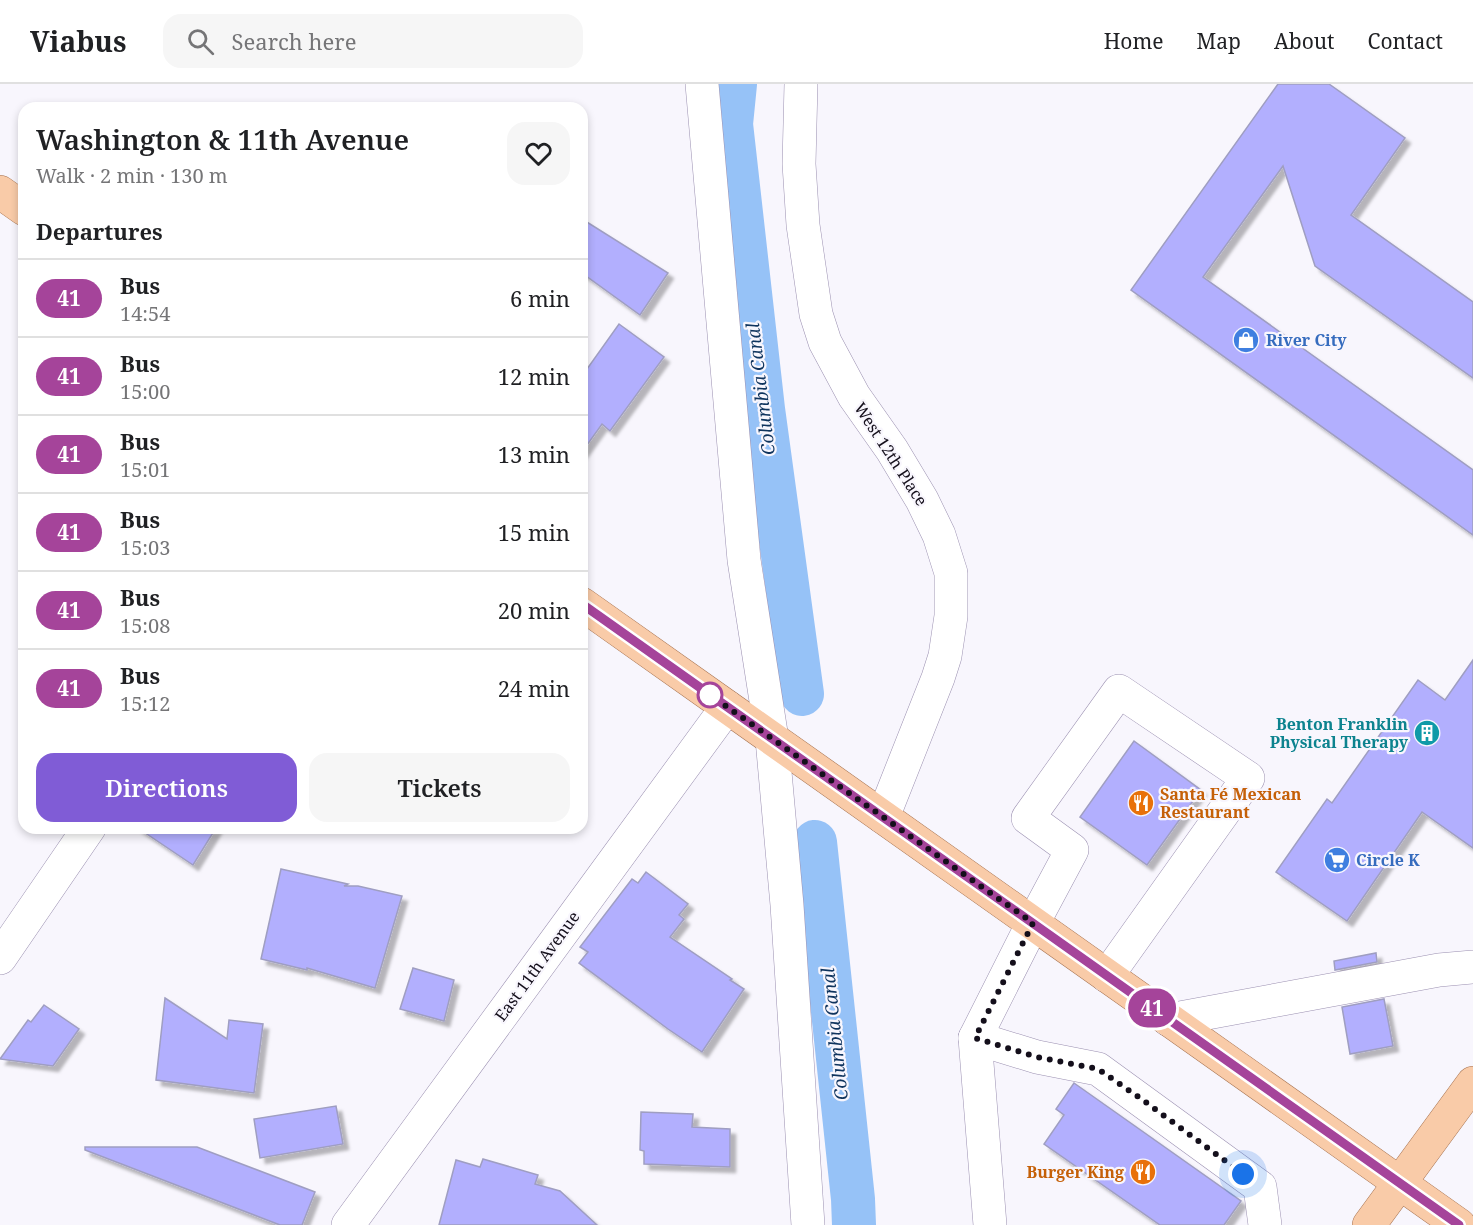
<!DOCTYPE html>
<meta charset="utf-8">
<style>
:root{--surface:#fff;--page:#f6f6f6;--text:#202124;--muted:#757577;--line:#e0e0e0;--accent:#805cd6}
body{margin:0;font-family:"Noto Serif",serif;background:var(--page);color:var(--text);height:100vh;display:flex;flex-direction:column;font-size:22px;white-space:nowrap}
*{box-sizing:border-box;margin:0}
p{font-size:20px;color:var(--muted)}
.icon{flex:none;width:33px;height:33px;fill:none;stroke:currentColor;stroke-width:2;stroke-linecap:round;stroke-linejoin:round}
.map{position:relative;flex:1;overflow:hidden}
.panel{position:absolute;left:18px;top:18px;width:570px;height:732px;display:flex;flex-direction:column;background:var(--surface);border-radius:18px;box-shadow:0 3px 9px #0003}
.panel>*{flex:none}
.badge{padding:0 12px;border-radius:20px;font-size:21px;line-height:39px}
.you{position:absolute;width:30px;height:30px;margin:-15px;border:4px solid #fff;border-radius:50%;background:#1a73e8;box-shadow:0 0 0 9px #1a73e833}
.map>.badge{position:absolute;translate:-50% -50%;box-shadow:0 0 0 3px #fff}
h2{padding:0 18px;font-size:22px;line-height:54px}
.round{display:grid;place-items:center;flex:none;width:63px;height:63px;border-radius:18px;background:var(--page)}
.head{display:flex;align-items:center;justify-content:space-between;height:102px;padding:0 18px}
h1{font-size:28px;font-weight:600;line-height:45px}
.cta{display:flex;gap:12px;margin-top:auto;padding:12px 18px}
.cta a{flex:1;height:69px;border-radius:18px;background:var(--accent);color:#fff;font-size:24px;font-weight:600;line-height:69px;text-align:center}
.cta a+a{background:var(--page);color:var(--text)}
ul{padding:0;list-style:none}
li{display:flex;align-items:center;gap:18px;height:78px;padding:0 18px;border-top:2px solid var(--line)}
li div{flex:1}
li b{display:block;font-size:22px}
li em{font-style:normal}
li .badge{min-width:66px;font-weight:700;text-align:center}
header{display:flex;align-items:center;gap:36px;box-sizing:border-box;height:84px;padding:0 30px;background:var(--surface);border-bottom:2px solid var(--line)}
header strong{font-size:28px}
nav{display:flex;gap:33px;margin-inline-start:auto;font-size:21px}
.search{width:420px;height:54px;background:var(--page);display:flex;align-items:center;gap:15px;box-sizing:border-box;padding:0 21px;border-radius:18px;color:var(--muted);font-size:22px}
.map>svg:first-child{display:block}
.lines{fill:none;stroke-linecap:round;stroke-linejoin:round}
.canal{stroke:#96c2f7;stroke-width:44}
.building{fill:#b2affe;stroke:#9f9ec1;stroke-width:1.5;filter:url(#shadow)}
.minor-casing{stroke:#9b90b1;stroke-width:34}
.major-casing{stroke:#a67351;stroke-width:34}
.minor{stroke:#fff;stroke-width:33}
.major{stroke:#f9cba8;stroke-width:33}
.line-casing{stroke:#fff;stroke-width:14}
.line{stroke:#a5449a;stroke-width:9}
.walk{stroke:#140f1b;stroke-width:6;stroke-dasharray:0 10.8}
.stop-dot{fill:#fff;stroke:#a5449a;stroke-width:3}
.labels{text-anchor:middle;stroke-width:4.5;stroke-linejoin:round;paint-order:stroke}
.shop-label{font-size:16px;font-weight:bold;fill:#366cbe;stroke:#f8f6fd;text-anchor:start}
.street-label{font-size:16px;fill:#140f1b;stroke:#f8f6fd}
.culture-label{font-size:16px;font-weight:bold;fill:#0d838f;stroke:#f8f6fd;text-anchor:end}
.food-label{font-size:16px;font-weight:bold;fill:#c56008;stroke:#f8f6fd;text-anchor:start}
.water-label{font-size:18px;font-style:italic;fill:#0f345e;stroke:#f8f6fd}
</style>
<header>
<strong>Viabus</strong>
<div class="search"><svg class="icon" aria-label="search" viewBox="0 0 24 24"><circle cx="10" cy="10" r="6"/><path d="M15 15l6 6"/></svg>Search here</div>
<nav><a>Home</a><a>Map</a><a>About</a><a>Contact</a></nav>
</header>
<div class="map">
<svg width="1473" height="1141" viewBox="0 0 1473 1141">
<defs>
<filter id="shadow"><feDropShadow dx="5.5" dy="5.5" stdDeviation="1.5" flood-color="#0004"/></filter>
</defs>
<rect width="100%" height="100%" fill="#f8f6fd"/>
<g class="lines">
<!-- canal -->
<g class="canal">
<path d="M735 0 731 40 763 325 802 610"/>
<path d="M815 758 853 1115 854 1141"/>
</g>
</g>
<!-- building -->
<g class="building">
<path d="M1278 0H1329L1405 54 1351 131 1473 218V294L1315 182 1283 82 1203 193 1473 386V451L1131 206Z"/>
<path d="M582 135 668 189 640 231 582 189Z"/>
<path d="M619 240 664 273 610 347 602 340 582 368V292Z"/>
<path d="M1473 576V764L1422 728 1347 837 1276 788 1327 715 1332 719 1418 596 1445 616Z"/>
<path d="M1134 657 1201 706 1147 781 1080 733Z"/>
<path d="M138 744H216L193 781Z"/>
<path d="M281 785 348 800 344 802H358L402 812 375 904 307 884V886L261 875Z"/>
<path d="M646 788 688 820 679 831 684 835 670 853 732 895 730 896 744 905 702 968 668 945 579 879 588 868 580 863 632 795 638 799Z"/>
<path d="M1376 869 1377 878 1335 886 1334 877Z"/>
<path d="M413 884 454 896 444 937 400 925Z"/>
<path d="M165 914 227 955 229 936 263 940 254 1009 156 996Z"/>
<path d="M1384 915 1393 962 1350 970 1342 923Z"/>
<path d="M44 921 79 945 53 982 0 975 28 936 31 938Z"/>
<path d="M1074 999 1241 1117 1224 1141H1160L1044 1060 1064 1031 1056 1025Z"/>
<path d="M336 1022 343 1060 260 1074 254 1035Z"/>
<path d="M641 1028 693 1030 692 1043 730 1045V1083L644 1080V1067L640 1066Z"/>
<path d="M85 1063H197L315 1108 302 1141H280L85 1066Z"/>
<path d="M483 1075 538 1091 535 1100 560 1107 597 1141H439L456 1076 480 1083Z"/>
</g>
<g class="lines">
<!-- minor casing -->
<g class="minor-casing">
<g id="minor">
<path d="M702 0 744 476 772 655 787 821 808 1141"/>
<path d="M801 0 799 80 803 141 816 230 825 258 854 312 892 366 922 416 939 451 951 489V532L945 572 938 594 883 733"/>
<path d="M0 874 89 744"/>
<path d="M1169 936 1439 886 1473 883"/>
<path d="M975 954 1037 973 1098 985 1260 1103 1265 1141"/>
<path d="M348 1141 727 623"/>
<path d="M990 1141 975 954 1033 839 1072 766 1028 734 1119 607 1248 694 1107 892"/>
</g>
</g>
<!-- major casing -->
<g class="major-casing">
<g id="major">
<path d="M0 108 24 125"/>
<path d="M582 520 1459 1141"/>
<path d="M1369 1141 1473 999"/>
</g>
</g>
<!-- minor -->
<use href="#minor" class="minor"/>
<!-- major -->
<use href="#major" class="major"/>
</g>
<g class="lines">
<!-- line casing -->
<g class="line-casing">
<path id="line" d="M582 520 1459 1141"/>
</g>
<!-- line -->
<use href="#line" class="line"/>
<!-- walk -->
<path class="walk" d="M710 611 709 610 1033 839 975 954 1037 973 1098 985 1140 1014 1243 1090"/>
</g>
<!-- icons -->
<defs>
<g id="shop-disc" transform="scale(1.35)"><circle r="9.5" fill="#3f7fe0" stroke="#f8f6fd"/><path d="M-5-2.5h2.3a2.7 3.5 0 0 1 5.4 0H5L5.5 6h-11ZM-1.5-2.5h3a1.5 2.3 0 0 0-3 0Z" fill="#fff"/></g>
<g id="building-disc" transform="scale(1.35)"><circle r="9.5" fill="#0f9aa8" stroke="#f8f6fd"/><path d="M-4-6H4V6H1V3H-1V6H-4ZM-2.5-4.3h1.7v1.8h-1.7ZM.8-4.3h1.7v1.8H.8ZM-2.5-1h1.7V.8h-1.7ZM.8-1h1.7V.8H.8Z" fill="#fff"/></g>
<g id="restaurant-disc" transform="scale(1.35)"><circle r="9.5" fill="#e8710a" stroke="#f8f6fd"/><path d="M-5-6h1v4h1v-4h1v4h1v-4h1v5L-1.5 .5V6h-2V.5L-5-1ZM5-6V6H3V1.5H1.5Q1.5-4 5-6Z" fill="#fff"/></g>
<g id="supermarket-disc" transform="scale(1.35)"><circle r="9.5" fill="#3f7fe0" stroke="#f8f6fd"/><path d="M-6-5.5h2.5l.6 2H6L4.5 2H-2.5L-4.4-4H-6ZM-1.5 3.2a1.3 1.3 0 1 0 .1 0ZM3 3.2a1.3 1.3 0 1 0 .1 0Z" fill="#fff"/></g>
</defs>
<g fill-rule="evenodd">
<use href="#shop-disc" x="1246" y="256"/>
<use href="#building-disc" x="1427" y="649"/>
<use href="#restaurant-disc" x="1141" y="719"/>
<use href="#supermarket-disc" x="1337" y="776"/>
<use href="#restaurant-disc" x="1143" y="1088"/>
</g>
<!-- markers -->
<circle class="stop-dot" cx="710" cy="611" r="12"/>
<g class="labels">
<!-- shop labels -->
<g class="shop-label">
<text x="1266" y="262">River City</text>
<text x="1356" y="782">Circle K</text>
</g>
<!-- street labels -->
<g class="street-label">
<text transform="translate(891 370) rotate(57)" y="6">West 12th Place</text>
<text transform="translate(537 882) rotate(-54)" y="6">East 11th Avenue</text>
</g>
<!-- culture labels -->
<g class="culture-label">
<text x="1408" y="646">Benton Franklin<tspan x="1408" dy="18">Physical Therapy</tspan></text>
</g>
<!-- food labels -->
<g class="food-label">
<text x="1160" y="716">Santa Fé Mexican<tspan x="1160" dy="18">Restaurant</tspan></text>
<text x="1124" y="1094" text-anchor="end">Burger King</text>
</g>
<!-- water labels -->
<g class="water-label">
<text transform="translate(761 305) rotate(-97)" y="6">Columbia Canal</text>
<text transform="translate(835 950) rotate(-96)" y="6">Columbia Canal</text>
</g>
</g>
</svg>
<div class="you" style="left:1243px;top:1090px"></div>
<b class="badge" style="left:1152px;top:924px;background:#a5449a;color:#fff">41</b>
<section class="panel">
<div class="head"><div><h1>Washington &amp; 11th Avenue</h1><p>Walk · 2 min · 130 m</p></div><a class="round"><svg class="icon" aria-label="heart" viewBox="0 0 24 24"><path d="M12 20l-8-8c-3-5 5-10 8-4 3-6 11-1 8 4z"/></svg></a></div>
<h2>Departures</h2>
<ul>
<li><span class="badge" style="background:#a5449a;color:#fff">41</span><div><b>Bus</b><p>14:54</p></div><em>6 min</em></li>
<li><span class="badge" style="background:#a5449a;color:#fff">41</span><div><b>Bus</b><p>15:00</p></div><em>12 min</em></li>
<li><span class="badge" style="background:#a5449a;color:#fff">41</span><div><b>Bus</b><p>15:01</p></div><em>13 min</em></li>
<li><span class="badge" style="background:#a5449a;color:#fff">41</span><div><b>Bus</b><p>15:03</p></div><em>15 min</em></li>
<li><span class="badge" style="background:#a5449a;color:#fff">41</span><div><b>Bus</b><p>15:08</p></div><em>20 min</em></li>
<li><span class="badge" style="background:#a5449a;color:#fff">41</span><div><b>Bus</b><p>15:12</p></div><em>24 min</em></li>
</ul>
<div class="cta"><a>Directions</a><a>Tickets</a></div>
</section>
</div>
